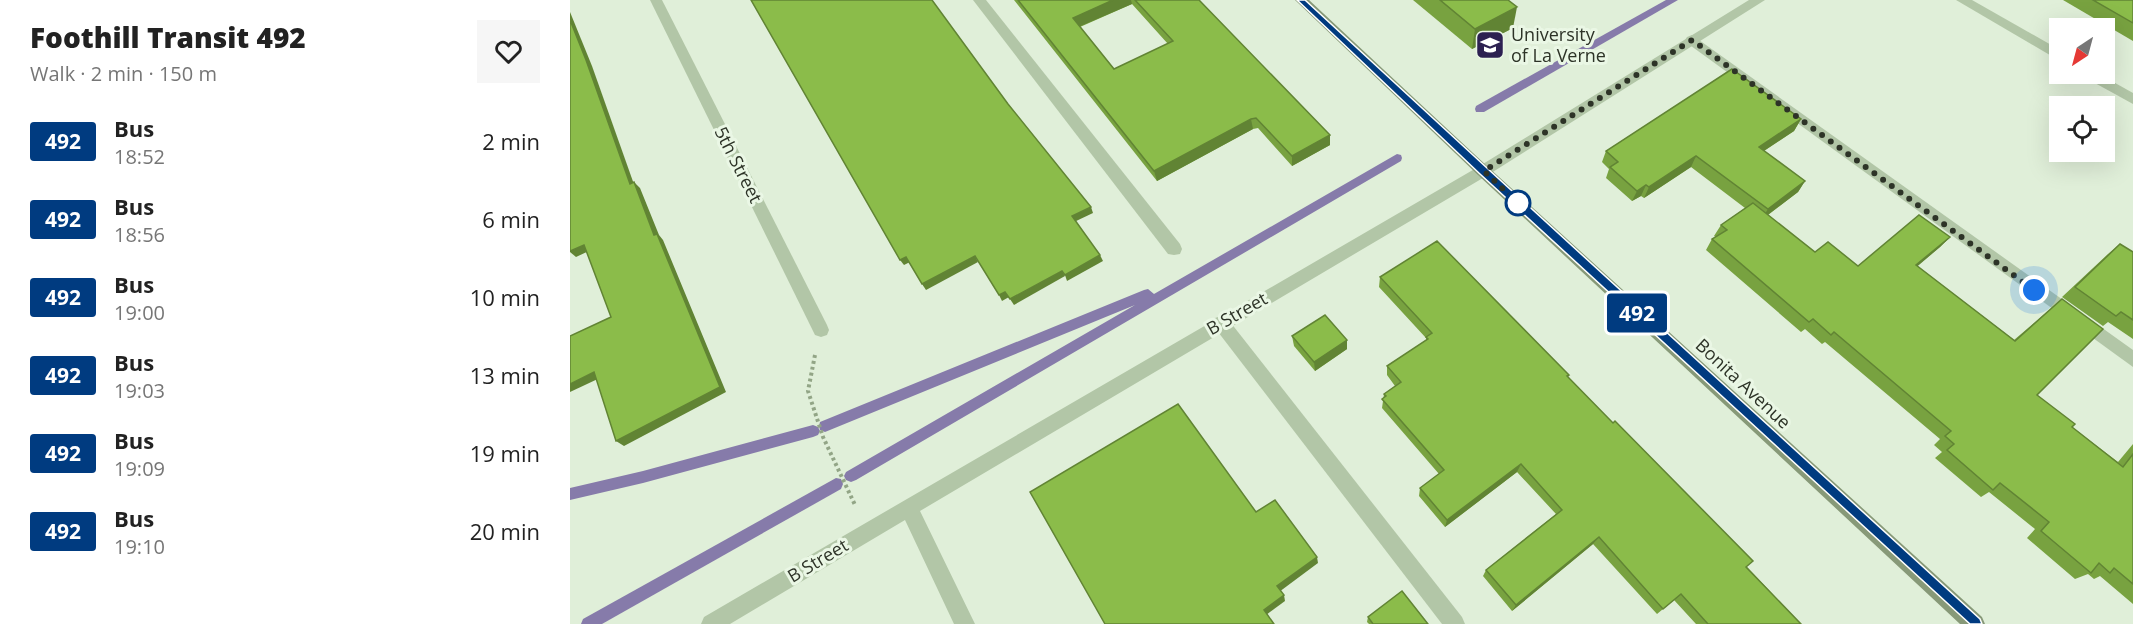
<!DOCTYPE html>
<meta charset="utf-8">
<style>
:root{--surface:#fff;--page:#f6f6f6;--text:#222;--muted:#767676}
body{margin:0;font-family:"Open Sans",sans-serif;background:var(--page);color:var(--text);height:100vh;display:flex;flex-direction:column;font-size:22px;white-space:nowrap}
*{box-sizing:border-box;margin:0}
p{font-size:20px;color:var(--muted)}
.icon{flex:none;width:33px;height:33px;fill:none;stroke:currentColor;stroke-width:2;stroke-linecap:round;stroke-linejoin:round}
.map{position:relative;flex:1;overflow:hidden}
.sheet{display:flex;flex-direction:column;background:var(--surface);width:570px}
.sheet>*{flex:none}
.badge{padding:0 12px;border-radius:4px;font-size:21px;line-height:39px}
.needle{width:39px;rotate:216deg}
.fabs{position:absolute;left:1479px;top:18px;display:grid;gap:12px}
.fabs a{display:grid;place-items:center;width:66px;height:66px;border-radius:0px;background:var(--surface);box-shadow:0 6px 24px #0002;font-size:30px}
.you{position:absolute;width:30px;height:30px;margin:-15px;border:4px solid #fff;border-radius:50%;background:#1a73e8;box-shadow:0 0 0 9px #1a73e833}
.map>.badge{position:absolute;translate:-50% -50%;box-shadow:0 0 0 3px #fff}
.round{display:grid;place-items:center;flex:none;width:63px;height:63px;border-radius:0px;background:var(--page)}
.summary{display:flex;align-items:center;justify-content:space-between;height:102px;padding:0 30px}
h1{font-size:28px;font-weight:800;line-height:45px}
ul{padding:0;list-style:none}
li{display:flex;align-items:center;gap:18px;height:78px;padding:0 30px}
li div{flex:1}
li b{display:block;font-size:22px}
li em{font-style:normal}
li .badge{min-width:66px;font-weight:700;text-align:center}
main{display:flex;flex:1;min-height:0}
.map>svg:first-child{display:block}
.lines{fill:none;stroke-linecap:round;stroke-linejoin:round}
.stream{fill:#867baa;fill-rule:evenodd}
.path{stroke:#92a586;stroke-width:4;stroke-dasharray:3 3;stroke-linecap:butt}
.service{fill:#b2c6a7;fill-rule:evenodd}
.minor{fill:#b2c6a7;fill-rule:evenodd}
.secondary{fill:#879978;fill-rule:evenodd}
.wall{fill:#78a240;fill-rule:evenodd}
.shaded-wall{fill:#618434}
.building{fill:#8bbc4a;stroke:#618434;stroke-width:1.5}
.line{fill:#003b80;stroke:#fff;stroke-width:1.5}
.walk{stroke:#2d3327;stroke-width:6;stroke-dasharray:0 10.8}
.stop-dot{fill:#fff;stroke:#003b80;stroke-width:3}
.labels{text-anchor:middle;stroke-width:6;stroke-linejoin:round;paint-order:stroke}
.poi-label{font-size:18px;fill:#2d3327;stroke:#eaf7e5;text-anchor:start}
.street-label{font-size:18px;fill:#2d3327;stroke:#eaf7e5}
</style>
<main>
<section class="sheet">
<div class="summary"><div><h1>Foothill Transit 492</h1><p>Walk · 2 min · 150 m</p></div><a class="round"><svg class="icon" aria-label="heart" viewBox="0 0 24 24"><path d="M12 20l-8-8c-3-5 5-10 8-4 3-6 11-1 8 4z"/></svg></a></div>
<ul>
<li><span class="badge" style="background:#003b80;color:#fff">492</span><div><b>Bus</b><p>18:52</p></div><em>2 min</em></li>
<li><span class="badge" style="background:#003b80;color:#fff">492</span><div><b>Bus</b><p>18:56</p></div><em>6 min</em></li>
<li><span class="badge" style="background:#003b80;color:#fff">492</span><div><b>Bus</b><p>19:00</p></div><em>10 min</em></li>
<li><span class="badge" style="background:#003b80;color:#fff">492</span><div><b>Bus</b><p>19:03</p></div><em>13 min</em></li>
<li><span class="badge" style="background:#003b80;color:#fff">492</span><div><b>Bus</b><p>19:09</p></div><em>19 min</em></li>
<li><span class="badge" style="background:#003b80;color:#fff">492</span><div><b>Bus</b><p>19:10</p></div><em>20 min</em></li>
</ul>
</section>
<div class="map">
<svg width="1563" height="624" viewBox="0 0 1563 624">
<rect width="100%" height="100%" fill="#e0efd9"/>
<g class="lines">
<!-- stream -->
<g class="stream">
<path d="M1096 0H1108L914 112H906L905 109 906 106Z"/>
<path d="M827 154 831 155 832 158 831 161 286 480 281 482 276 480 274 476 276 472 565 305 255 432 250 430 249 426 250 422 574 290 578 289 584 294Z"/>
<path d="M243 425 248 427 250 431 248 435 243 437 73 483 0 500V488L73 471Z"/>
<path d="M266 478 271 479 273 484 271 489 32 624H11L13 619Z"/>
</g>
<!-- path -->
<path class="path" d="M245 355 238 391 253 437 285 505"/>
<!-- service -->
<g class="service">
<path d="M403 0H416L610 244 612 249 610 254 604 255 598 254Z"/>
<path d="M1122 35 1563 350V367L1117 43 1115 40 1117 37Z"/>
<path d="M651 316 657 318 892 617 895 624H872L645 328 643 323 645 318Z"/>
</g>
<!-- minor -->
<g class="minor">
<path d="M80 0H92L257 325 259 330 257 335 251 337 245 335Z"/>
<path d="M1179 0H1195L918 175 350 511 405 624H384L335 520 160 624H131L134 617 908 167Z"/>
<path d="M1386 0H1402L1490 50V61Z"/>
<path d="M1512 74H1529L1563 93V104L1514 77Z"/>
</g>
<!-- secondary -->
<path class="secondary" d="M725 0H739L918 167 1412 617 1415 624H1390L908 175Z"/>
</g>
<!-- wall -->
<g class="wall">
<path d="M444 0H629L760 145 722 166 688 128 683 129 587 181ZM562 4 598 44 544 69 510 27Z"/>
<path d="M843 0H938L943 28 902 49Z"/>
<path d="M1493 0H1563V41Z"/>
<path d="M1231 119 1224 131 1194 151 1235 181 1228 192 1198 215 1245 252 1288 266 1380 237 1370 247 1347 266 1444 340 1492 299 1467 395 1502 427 1548 462 1563 444V604L1530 576 1524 579 1518 574 1505 579 1457 538 1465 529 1419 492 1411 497 1365 458 1372 452 1364 445 1370 439 1255 342 1252 344 1235 329 1231 332 1136 250 1142 239 1146 237 1144 236 1151 225 1175 208 1121 167 1074 198 1071 196 1062 201 1036 178 1039 169 1032 162 1036 151Z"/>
<path d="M1550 244 1563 252V339L1538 322 1533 326 1492 297 1538 254Z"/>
<path d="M810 277 999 375 998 378 1231 624H1126L1104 600 1087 614 1023 544 942 611 913 576 916 570 986 514 947 472 875 527 849 496 850 488 869 474 812 408 814 394 825 386 817 375V366L856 340V338L809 287Z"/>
<path d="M722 336 777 349 745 371 724 346Z"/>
<path d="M798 617 858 624H799L797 622Z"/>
</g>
<!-- shaded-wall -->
<g class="shaded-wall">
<path d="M543 0H561L562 4 506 28 503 18Z"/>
<path d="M947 7 943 28 902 49 905 29Z"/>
<path d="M0 12 22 66 66 190 60 184 0 20Z"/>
<path d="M681 119 683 129 587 181 584 171Z"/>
<path d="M1231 119 1224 131 1183 158 1189 147Z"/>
<path d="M760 135V145L722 166V156Z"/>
<path d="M1126 156 1121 167 1074 198 1079 187Z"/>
<path d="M1235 181 1228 192 1191 220 1198 209Z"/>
<path d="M64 182 70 188 89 235 93 240 156 392 54 446 46 441 84 235Z"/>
<path d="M1076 185 1071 196 1062 201 1067 191Z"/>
<path d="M521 207 523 213 504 222 502 216Z"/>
<path d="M1380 237 1370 247 1336 276 1346 265Z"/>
<path d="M14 245 21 250 6 257 0 252V251Z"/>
<path d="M530 255 533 261 497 281 495 275Z"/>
<path d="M405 256 408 262 356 290 352 284Z"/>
<path d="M336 257 340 262 334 265 330 260Z"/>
<path d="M492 271 495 276 444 305 440 299Z"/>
<path d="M435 292 439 297 432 301 429 295Z"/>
<path d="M777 340V349L745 371 744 362Z"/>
<path d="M24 372 32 377 0 392V384Z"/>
<path d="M951 464 947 472 875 527 877 520Z"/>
<path d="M1029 537 1023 544 942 611 946 605Z"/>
<path d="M747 557 748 563 709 592 707 586Z"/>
<path d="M714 595 715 601 696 615 694 610Z"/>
</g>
<!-- building -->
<g class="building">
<path d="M181 0H362L438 104 521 207 502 216 530 255 495 275 492 271 440 299 435 292 429 295 405 256 352 284 336 257 330 260Z"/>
<path d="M448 0H543L503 18 544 69 603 41 565 0H629L760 135 722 156 686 118 681 119 584 171Z"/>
<path d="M870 0H938L947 7 905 29Z"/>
<path d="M1523 0H1563V23Z"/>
<path d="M0 20 16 60 60 184 64 182 84 235 87 234 150 387 46 441 24 372 0 384V336L41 317 14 245 0 251Z"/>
<path d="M1162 69 1231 119 1189 147 1235 181 1198 209 1126 156 1079 187 1076 185 1067 191 1040 167 1048 162 1036 151Z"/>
<path d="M1183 203 1245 252 1258 242 1288 266 1349 215 1380 237 1346 265 1445 341 1492 299 1533 329 1467 395 1505 424 1502 427 1553 467 1563 454V584L1544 568 1540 573 1529 563 1521 573 1471 531 1479 522 1430 483 1423 490 1377 450 1384 444 1375 436 1381 431 1264 332 1261 335 1243 319 1239 322 1142 239 1157 230 1151 225Z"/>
<path d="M867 241 999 375 997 376 1043 423 1045 421 1183 561 1176 567 1231 624H1138L1111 594 1093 609 1029 537 946 605 916 570 992 510 951 464 877 520 850 488 874 470 812 399 816 396 814 394 831 382 817 366 858 339 856 337 862 333 810 277Z"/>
<path d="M1550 244 1563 252V320L1551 312 1546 316 1505 287Z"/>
<path d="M755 315 777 340 744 362 722 336Z"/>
<path d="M608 404 686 512 705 500 747 557 707 586 714 595 694 610 704 624H535L460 492Z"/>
<path d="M832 591 858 624H803L798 617Z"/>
</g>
<!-- line -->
<path class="line" d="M727 0H735L917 168 1410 619 1412 624H1400L910 174Z"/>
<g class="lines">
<!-- walk -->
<path class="walk" d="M948 203 914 171 1122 40 1464 290"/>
</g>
<!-- icons -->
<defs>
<g id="university-square" transform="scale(1.5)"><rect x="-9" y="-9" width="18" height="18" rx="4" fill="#2c2051" stroke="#eaf7e5"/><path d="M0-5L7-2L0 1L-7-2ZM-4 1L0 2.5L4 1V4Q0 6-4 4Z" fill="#fff"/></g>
</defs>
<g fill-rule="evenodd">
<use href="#university-square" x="920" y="45"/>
</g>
<!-- markers -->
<circle class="stop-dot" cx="948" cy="203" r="12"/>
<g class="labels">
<!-- poi labels -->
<g class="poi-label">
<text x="941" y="41">University<tspan x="941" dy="21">of La Verne</tspan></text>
</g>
<!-- street labels -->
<g class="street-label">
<text transform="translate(168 165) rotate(63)" y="6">5th Street</text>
<text transform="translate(667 314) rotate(-30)" y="6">B Street</text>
<text transform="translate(1173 384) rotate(43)" y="6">Bonita Avenue</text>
<text transform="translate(248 561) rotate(-31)" y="6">B Street</text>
</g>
</g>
</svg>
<div class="fabs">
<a><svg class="needle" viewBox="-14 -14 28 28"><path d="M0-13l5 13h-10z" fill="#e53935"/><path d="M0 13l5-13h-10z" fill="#767676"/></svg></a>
<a><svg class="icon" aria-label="locate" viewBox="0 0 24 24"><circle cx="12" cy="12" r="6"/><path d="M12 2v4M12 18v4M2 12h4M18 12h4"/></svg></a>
</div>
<div class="you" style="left:1464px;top:290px"></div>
<b class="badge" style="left:1067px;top:313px;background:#003b80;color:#fff">492</b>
</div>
</main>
